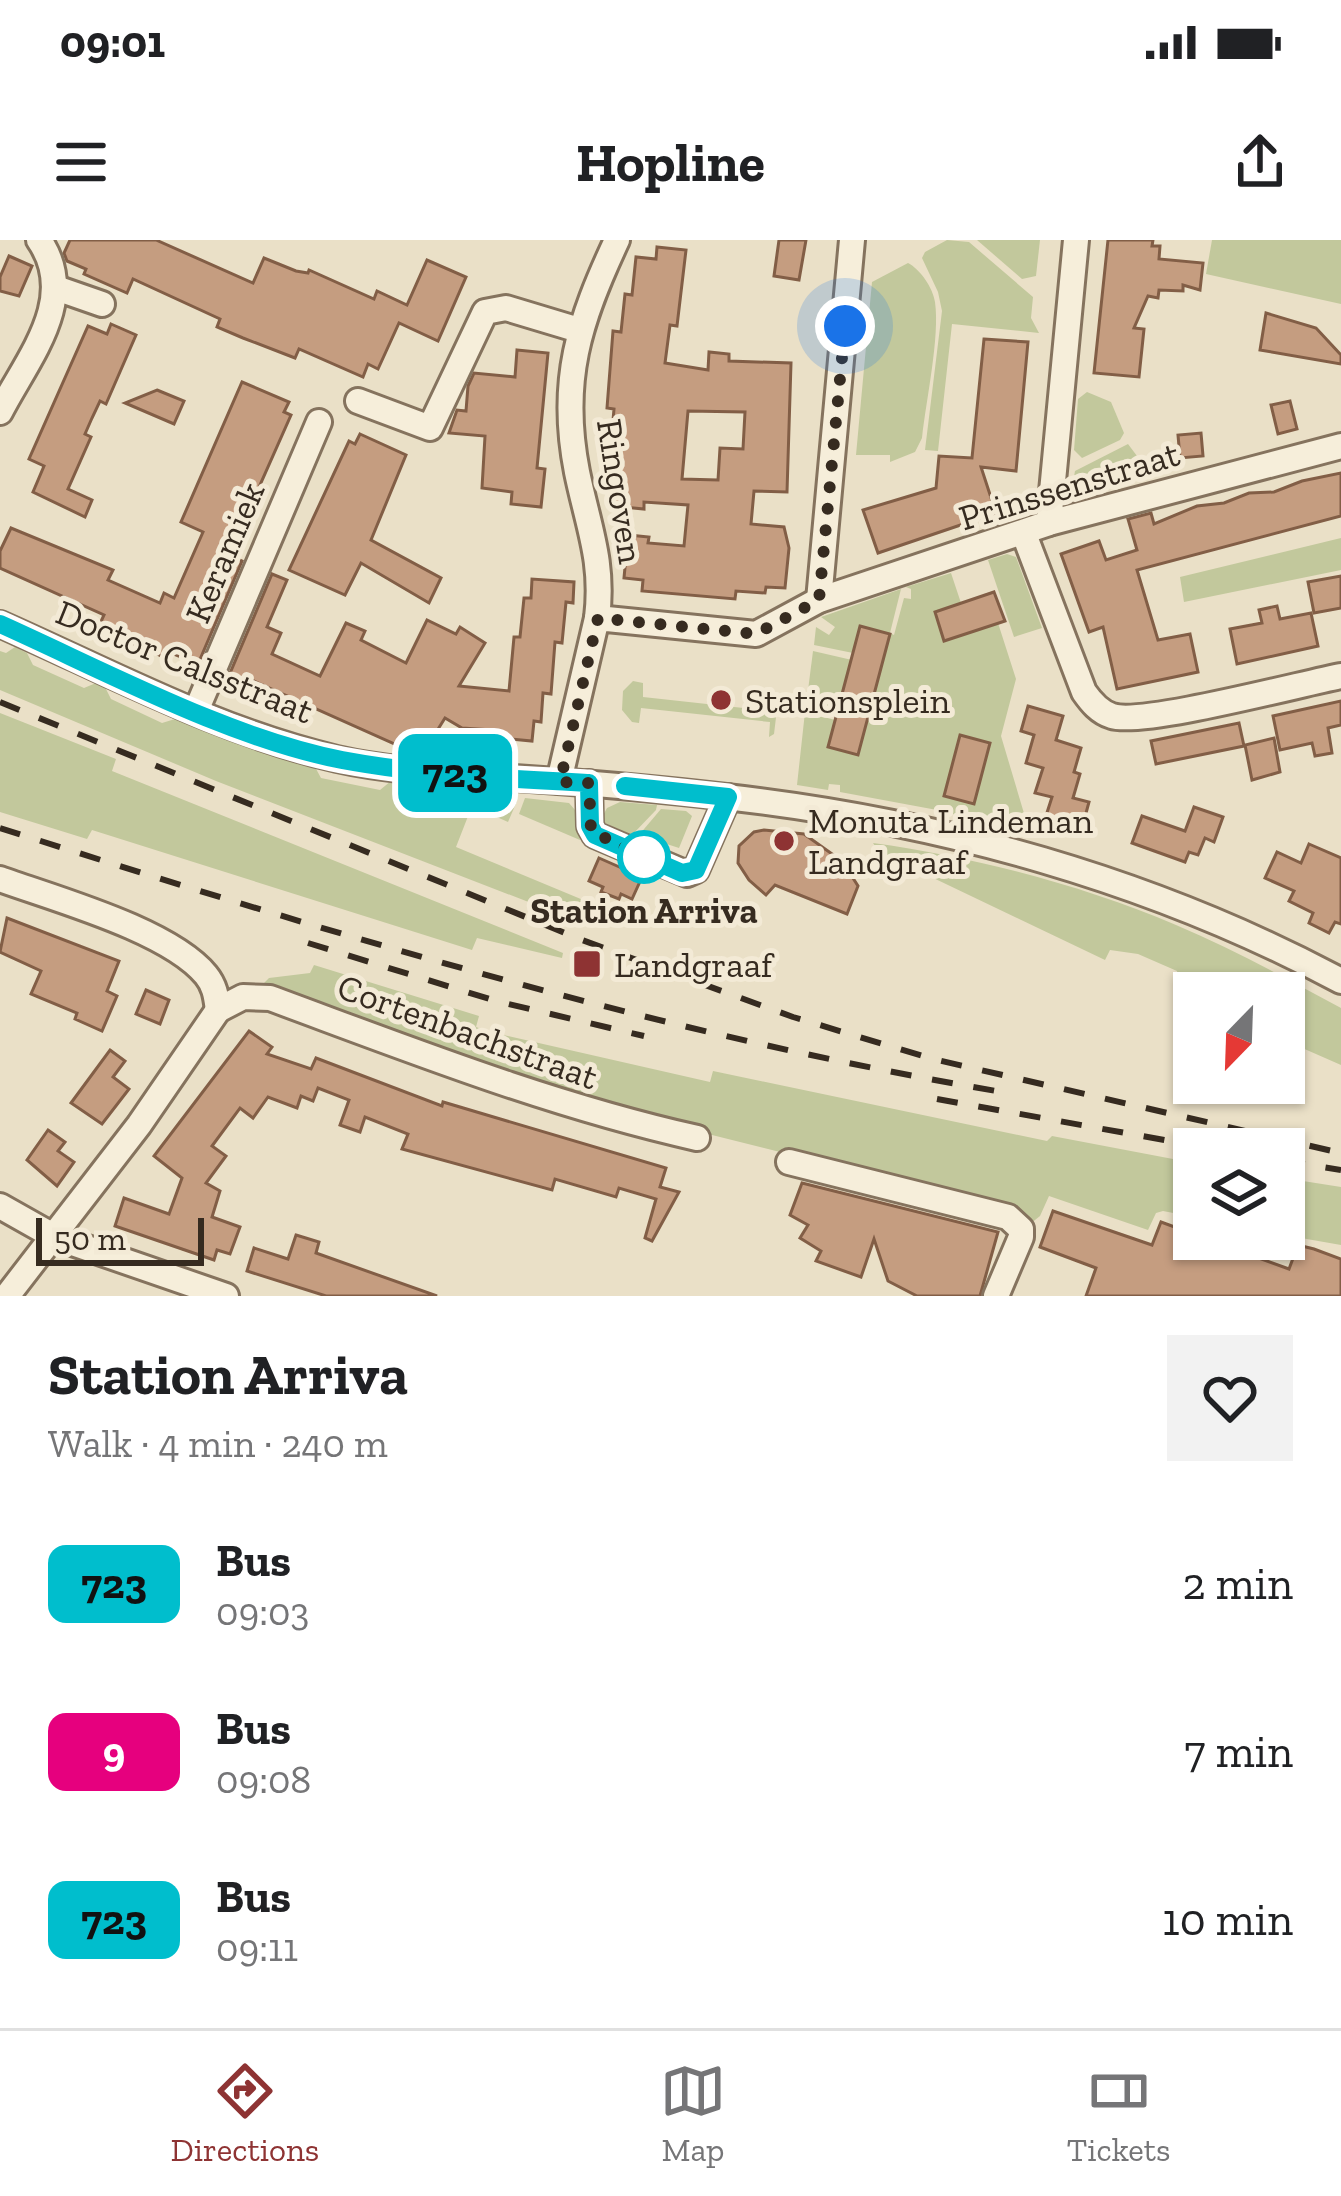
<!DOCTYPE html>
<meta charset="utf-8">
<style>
:root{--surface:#fff;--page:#f2f2f2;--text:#202124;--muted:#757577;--line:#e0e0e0;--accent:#8e3333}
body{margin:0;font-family:"Zilla Slab",serif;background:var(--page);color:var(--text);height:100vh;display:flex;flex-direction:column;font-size:45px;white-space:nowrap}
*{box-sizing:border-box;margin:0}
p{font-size:39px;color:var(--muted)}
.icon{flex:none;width:66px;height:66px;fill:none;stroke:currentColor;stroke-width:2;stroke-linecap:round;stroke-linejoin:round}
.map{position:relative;height:1056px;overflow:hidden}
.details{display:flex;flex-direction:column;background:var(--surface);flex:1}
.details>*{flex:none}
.badge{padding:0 24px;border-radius:18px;font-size:42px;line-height:78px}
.needle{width:78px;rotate:203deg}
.controls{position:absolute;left:1173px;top:732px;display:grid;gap:24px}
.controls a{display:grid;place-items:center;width:132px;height:132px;border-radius:0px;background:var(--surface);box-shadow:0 3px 9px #0004;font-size:60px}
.scale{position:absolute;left:36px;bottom:30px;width:168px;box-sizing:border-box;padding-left:12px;border:6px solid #362b20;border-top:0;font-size:33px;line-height:42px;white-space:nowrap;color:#362b20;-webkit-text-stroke:9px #f3ead6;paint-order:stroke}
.you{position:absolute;width:60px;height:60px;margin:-30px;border:9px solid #fff;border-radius:50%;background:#1a73e8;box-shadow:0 0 0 18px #1a73e833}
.map>.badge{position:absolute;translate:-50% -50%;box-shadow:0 0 0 6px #fff}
.round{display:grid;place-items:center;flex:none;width:126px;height:126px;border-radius:0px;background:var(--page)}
.overview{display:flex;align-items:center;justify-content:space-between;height:204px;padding:0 48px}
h1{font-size:57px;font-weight:700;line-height:90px}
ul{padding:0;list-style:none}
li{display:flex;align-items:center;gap:36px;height:168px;padding:0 48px}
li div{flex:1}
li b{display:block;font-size:45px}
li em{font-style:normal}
li .badge{min-width:132px;font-weight:700;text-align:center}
.status{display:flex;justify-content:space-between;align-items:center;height:84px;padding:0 60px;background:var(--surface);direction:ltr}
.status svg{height:33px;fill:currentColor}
header{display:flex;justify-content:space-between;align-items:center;height:156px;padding:0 48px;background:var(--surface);font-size:54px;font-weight:700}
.tab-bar{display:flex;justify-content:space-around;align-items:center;height:168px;border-top:3px solid var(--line);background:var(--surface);font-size:33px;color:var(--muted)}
.tab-bar a{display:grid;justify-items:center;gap:6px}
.tab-bar .selected{color:var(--accent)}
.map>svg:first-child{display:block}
.green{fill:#c2c89c;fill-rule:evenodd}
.building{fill:#c59d80;stroke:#825e46;stroke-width:3;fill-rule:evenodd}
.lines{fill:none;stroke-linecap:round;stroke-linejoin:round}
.minor-casing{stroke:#85735e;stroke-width:30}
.minor{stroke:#f6eeda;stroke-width:24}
.rail{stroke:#362b20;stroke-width:6;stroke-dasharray:21 21;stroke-linecap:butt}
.line-casing{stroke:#fff;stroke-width:27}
.line{stroke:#00becd;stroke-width:18}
.walk{stroke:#362b20;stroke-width:12;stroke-dasharray:0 21.6}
.poi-dot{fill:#8e3333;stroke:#f3ead6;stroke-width:4.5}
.stop-dot{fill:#fff;stroke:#00becd;stroke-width:6}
.labels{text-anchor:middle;stroke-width:10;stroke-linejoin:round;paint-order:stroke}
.street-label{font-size:36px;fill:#362b20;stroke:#f3ead6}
.poi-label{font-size:36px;fill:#362b20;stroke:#f3ead6;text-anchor:start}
.stop-label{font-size:36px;font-weight:bold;fill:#362b20;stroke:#f3ead6}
</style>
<div class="status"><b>09:01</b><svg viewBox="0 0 49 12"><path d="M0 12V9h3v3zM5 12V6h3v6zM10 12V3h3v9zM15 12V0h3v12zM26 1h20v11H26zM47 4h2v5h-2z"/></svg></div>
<header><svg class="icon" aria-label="menu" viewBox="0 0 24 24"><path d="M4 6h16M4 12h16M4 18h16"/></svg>Hopline<svg class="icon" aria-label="share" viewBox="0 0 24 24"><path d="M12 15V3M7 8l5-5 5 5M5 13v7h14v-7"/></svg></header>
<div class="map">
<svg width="1341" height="1056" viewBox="0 0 1341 1056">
<rect width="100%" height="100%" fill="#eae0c7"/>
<!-- green -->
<g class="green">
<path d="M947 0 969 2 1033 57 1031 78 1039 93 952 84 938 211 925 210 942 71 938 52 922 18 925 12Z"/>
<path d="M977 0H1040L1036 36 1022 39Z"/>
<path d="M1212 0H1341V64L1206 34Z"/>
<path d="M908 23C920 29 933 48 935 62 940 97 926 160 922 198L915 212 890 222V215H856L872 42Z"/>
<path d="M1087 152 1111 162 1124 193 1120 200 1082 218 1074 210 1078 159Z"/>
<path d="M1128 204 1143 224 1142 234 1084 251 1072 248 1075 231Z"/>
<path d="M1341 298V330L1184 362 1180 337Z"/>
<path d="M1007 314 1016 317 1042 388 1014 397 988 320Z"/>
<path d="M951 333 961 363 935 372 944 401 998 383 1016 439 1001 496 1026 580 1022 592 937 570 840 552V545L829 544 828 550 797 545 805 472 835 480 828 507 858 515 890 395 853 413 814 405 816 387 829 395 835 387 821 377 901 349 890 393 894 395 904 358 911 359V349L906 347ZM960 496 974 563 973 564 944 556Z"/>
<path d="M15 407 27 413 33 425 84 448 96 443 105 447 111 459 162 483 175 479 315 527 321 538 380 550 391 541 511 553 517 561 508 582 472 566 456 607 588 662 580 682 216 541 0 450V411L6 413Z"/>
<path d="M813 411 852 420 837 474 806 466Z"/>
<path d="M633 441 643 443V457L770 471 774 457 778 461 774 494 769 497 770 482 641 468 639 483 632 482 622 470 623 451Z"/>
<path d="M0 473 116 519 112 531 563 713 562 718 477 698 472 710 92 590 87 599 0 572Z"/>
<path d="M525 558 569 563 575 570 580 600 519 574Z"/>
<path d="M620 562 657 565 656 570 632 595 600 581 607 568Z"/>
<path d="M661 569 686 571 692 576 679 608 639 595Z"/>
<path d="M873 603C974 617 1082 645 1176 685 1233 709 1287 739 1341 768V825L1284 800V753H1194V760L1181 754 1177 731 1138 714 1110 710 1105 720 879 612Z"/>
<path d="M314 725 479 776 476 787 490 792 710 842 713 831 1047 901 1052 896 1194 923V977L1163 971 1156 973 1148 990 1049 956 1040 976 1030 984 1017 971 608 869 262 745 269 738 310 733Z"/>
<path d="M1284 938 1341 947V1005L1284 995Z"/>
</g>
<!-- building -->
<g class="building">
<path d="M70 0H156L253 43 264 18 296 31 308 33 309 30 374 59 377 51 407 65 427 20 466 37 438 101 399 83 378 129 368 124 363 137 299 109 295 118 243 98 217 87 220 79 133 39 127 53 84 34 86 29 67 21 64 13Z"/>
<path d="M779 0H806L799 40 774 36Z"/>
<path d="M1108 0H1153L1152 6H1160L1159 19 1203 23 1200 50 1183 45V51L1159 50 1158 58 1148 56 1134 88 1144 89 1139 137 1094 133Z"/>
<path d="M657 7 686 10 677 86 670 85 665 123 708 130 709 112 729 114V121L791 123 787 252 754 251 751 284 784 287 789 308 785 348 766 347 765 353 736 351 735 359 642 351 643 340 624 338 628 295 649 297 648 303 684 306 688 265 644 262V269L613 266 617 227 609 226 614 169 607 168 613 91 621 92 625 54 632 55 636 17 656 19ZM688 171 745 172 743 209 720 208 718 240 682 239Z"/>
<path d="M9 16 32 26 19 56 0 51V37Z"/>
<path d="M1266 73 1316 88 1341 115V124L1260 110Z"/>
<path d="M111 84 136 95 106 164 100 161 92 178 85 194 91 197 68 249 92 260 85 277 33 252 44 226 29 219 88 86 107 94Z"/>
<path d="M984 99 1028 102 1016 231 981 227 996 273 878 313 863 270 936 248 939 216 972 218Z"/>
<path d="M517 110 548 113 537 228 545 229 541 267 511 264 512 252 482 248 485 196 449 193 457 170 466 171 468 146 474 133 515 137Z"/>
<path d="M242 142 289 162 284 172 291 175 229 315 242 321 198 424 169 412 166 418 98 388 104 375 0 328V311L11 288 113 330 108 340 160 363 164 353 174 358 203 292 181 282Z"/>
<path d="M157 150 184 161 174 184 125 163Z"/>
<path d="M1290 161 1297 189 1278 194 1271 165Z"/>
<path d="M1201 193 1203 216 1180 218 1178 195Z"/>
<path d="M360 194 406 215 371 300 441 338 429 363 361 323 345 355 289 330 349 201 355 204Z"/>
<path d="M1341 233V276L1137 330 1158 400 1190 394 1198 432 1117 449 1103 387 1089 392 1061 314 1099 301 1106 320 1137 310 1128 279 1151 273 1154 284 1197 266 1224 263 1249 253 1274 252 1302 241Z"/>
<path d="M272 334 287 340 267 387 281 393 272 414 320 436 346 383 365 391 361 400 406 423 427 380 456 394 460 387 485 403 459 446 509 451 514 397H520L524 358H531L532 339 574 342 573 363 566 362 562 403 555 402 551 454 543 453 541 482 534 481 532 501 490 497 491 490 462 488 445 478 425 510 400 500 397 505 245 437 242 444 228 438Z"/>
<path d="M1341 336V368L1314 373 1308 342Z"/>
<path d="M994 352 1005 381 944 401 935 372Z"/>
<path d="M1277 366 1280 379 1311 373 1318 406 1237 424 1230 389 1262 383 1259 370Z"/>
<path d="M860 386 890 394 858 515 828 507Z"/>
<path d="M1341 461V485L1328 488 1332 513 1315 516 1312 503 1280 510 1273 476Z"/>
<path d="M1028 466 1063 476 1056 500 1081 508 1074 532 1080 534 1073 558 1089 562 1082 588 1044 582 1052 557 1035 553 1043 528 1026 523 1034 495 1021 491Z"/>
<path d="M1239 483 1244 506 1156 524 1151 501Z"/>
<path d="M960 495 990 503 974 564 944 556Z"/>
<path d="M1274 498 1280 532 1252 540 1245 505Z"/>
<path d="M1194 567 1223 577 1214 602 1205 598 1198 615 1189 612 1185 622 1132 603 1142 576 1185 591Z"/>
<path d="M764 590 804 594 842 621 858 646 847 674 775 645 766 655 749 640 738 623 739 606 754 592Z"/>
<path d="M1309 604 1341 618V684L1335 682 1329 693 1309 683 1313 673 1289 661 1294 651 1265 638 1277 612 1301 623Z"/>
<path d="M599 618 642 637 632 659 621 654 619 659 601 652 603 647 589 641Z"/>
<path d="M7 678 119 721 107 751 117 756 102 791 75 779 77 773 31 754 41 731 0 712Z"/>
<path d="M146 750 169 760 160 784 136 774Z"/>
<path d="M249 791 272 807 267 814 311 829 316 818 442 866 443 862 666 928 660 947 679 952 652 1001 645 998 656 959 619 948 616 957 555 939 552 950 402 909 408 894 365 877 360 892 340 885 349 860 318 848 313 861 301 856 297 868 268 857 253 878 240 868 212 906 226 916 206 943 220 951 212 977 240 987 230 1014 217 1010 214 1020 115 986 124 958 169 974 182 938 154 916Z"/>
<path d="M110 810 125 821 113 837 129 849 102 884 71 863Z"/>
<path d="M48 890 65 902 58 911 74 922 57 946 27 920Z"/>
<path d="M802 943 998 992 980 1056H917L888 1041 874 999 861 1037 816 1021 821 1011 800 998 808 985 790 975Z"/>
<path d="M1053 971 1152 1005 1161 982 1194 994V999H1207L1289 1029 1298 1005 1314 1009 1341 1019V1056H1086L1096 1028 1040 1007Z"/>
<path d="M296 995 319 1002 316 1013 437 1056H326L247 1031 254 1008 288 1019Z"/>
</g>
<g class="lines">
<!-- minor casing -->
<g class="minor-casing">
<g id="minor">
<path d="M56 48 102 64"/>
<path d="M358 161 430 188 485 72 506 68 579 90"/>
<path d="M0 172C27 119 80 59 39 0"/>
<path d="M1049 283 1076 0"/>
<path d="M1024 294 1084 452C1091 462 1099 472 1112 476 1142 486 1300 444 1341 436"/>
<path d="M819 360 852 0"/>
<path d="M597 378C604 321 588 286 577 232 559 141 579 81 617 0"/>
<path d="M0 384C109 432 220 492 337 519 390 531 446 533 500 537 575 542 651 548 726 557 940 581 1152 640 1341 741"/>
<path d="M196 471 319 182"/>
<path d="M559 541 597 378 756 394 819 360 1049 283 1341 206"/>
<path d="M589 543 590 586 595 595 687 634 696 630 728 557"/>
<path d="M0 639C55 659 169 690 206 735 215 746 216 756 218 770"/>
<path d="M218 770 243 757 270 758C411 810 550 865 697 898"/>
<path d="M789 922 1008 977 1021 989V997L996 1056"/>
<path d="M0 966 55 997 226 1056"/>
<path d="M7 1056 139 885 218 770"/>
</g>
</g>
<!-- minor -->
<use href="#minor" class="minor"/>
<!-- rail -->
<g class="rail">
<path d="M0 462 582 700 793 777 933 819 1341 913"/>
<path d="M0 588C332 694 664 795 1008 853"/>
<path d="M308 703 496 761 644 796"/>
<path d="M937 859 1214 909"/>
<path d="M1284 921 1341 930"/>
</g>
</g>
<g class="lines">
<!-- line casing -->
<g class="line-casing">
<path id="line" d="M0 384C105 431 229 498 342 520 422 535 508 539 589 543L590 586 595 595 682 633 696 630 728 557 625 546"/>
</g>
<!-- line -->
<use href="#line" class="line"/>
<!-- walk -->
<path class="walk" d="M644 617 591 591 589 543 560 542 598 378 756 394 819 360 845 86"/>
</g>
<!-- markers -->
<g class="poi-dot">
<circle cx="721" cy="460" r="12"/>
<circle cx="784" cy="601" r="12"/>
<rect x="572" y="709" width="30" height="30" rx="6"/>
</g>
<circle class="stop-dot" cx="644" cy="617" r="24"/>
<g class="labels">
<!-- street labels -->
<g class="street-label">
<text transform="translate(1069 245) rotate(-17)" y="13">Prinssenstraat</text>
<text transform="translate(621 251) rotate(81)" y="13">Ringoven</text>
<text transform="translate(224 312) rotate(-67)" y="13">Keramiek</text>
<text transform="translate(185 421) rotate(22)" y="13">Doctor Calsstraat</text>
<text transform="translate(468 791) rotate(20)" y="13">Cortenbachstraat</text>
</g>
<!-- poi labels -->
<g class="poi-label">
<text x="745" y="473">Stationsplein</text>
<text x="808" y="593">Monuta Lindeman<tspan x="808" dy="41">Landgraaf</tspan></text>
<text x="614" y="737">Landgraaf</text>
</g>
<!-- stop labels -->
<g class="stop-label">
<text x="644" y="683">Station Arriva</text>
</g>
</g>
</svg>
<div class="controls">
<a><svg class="needle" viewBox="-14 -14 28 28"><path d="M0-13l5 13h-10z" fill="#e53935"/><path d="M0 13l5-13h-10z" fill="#757577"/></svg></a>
<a><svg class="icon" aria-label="layers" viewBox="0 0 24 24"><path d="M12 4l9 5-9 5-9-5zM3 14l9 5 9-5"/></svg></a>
</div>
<div class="scale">50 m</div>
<div class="you" style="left:845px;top:86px"></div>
<b class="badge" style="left:455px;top:533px;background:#00becd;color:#111">723</b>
</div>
<section class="details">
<div class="overview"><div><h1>Station Arriva</h1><p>Walk · 4 min · 240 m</p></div><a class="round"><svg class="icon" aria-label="heart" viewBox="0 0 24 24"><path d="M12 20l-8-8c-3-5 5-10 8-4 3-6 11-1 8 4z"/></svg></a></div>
<ul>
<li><span class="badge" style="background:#00becd;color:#111">723</span><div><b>Bus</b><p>09:03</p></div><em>2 min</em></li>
<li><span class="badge" style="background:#e6007e;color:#fff">9</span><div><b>Bus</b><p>09:08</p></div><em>7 min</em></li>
<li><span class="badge" style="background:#00becd;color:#111">723</span><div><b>Bus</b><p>09:11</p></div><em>10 min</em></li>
</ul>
</section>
<nav class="tab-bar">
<a class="selected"><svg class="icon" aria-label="directions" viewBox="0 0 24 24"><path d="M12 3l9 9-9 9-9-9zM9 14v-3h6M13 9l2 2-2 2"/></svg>Directions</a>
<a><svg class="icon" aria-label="map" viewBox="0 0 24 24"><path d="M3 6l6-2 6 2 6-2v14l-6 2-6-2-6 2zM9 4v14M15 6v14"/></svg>Map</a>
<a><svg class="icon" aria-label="tickets" viewBox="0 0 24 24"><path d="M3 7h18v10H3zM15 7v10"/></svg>Tickets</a>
</nav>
